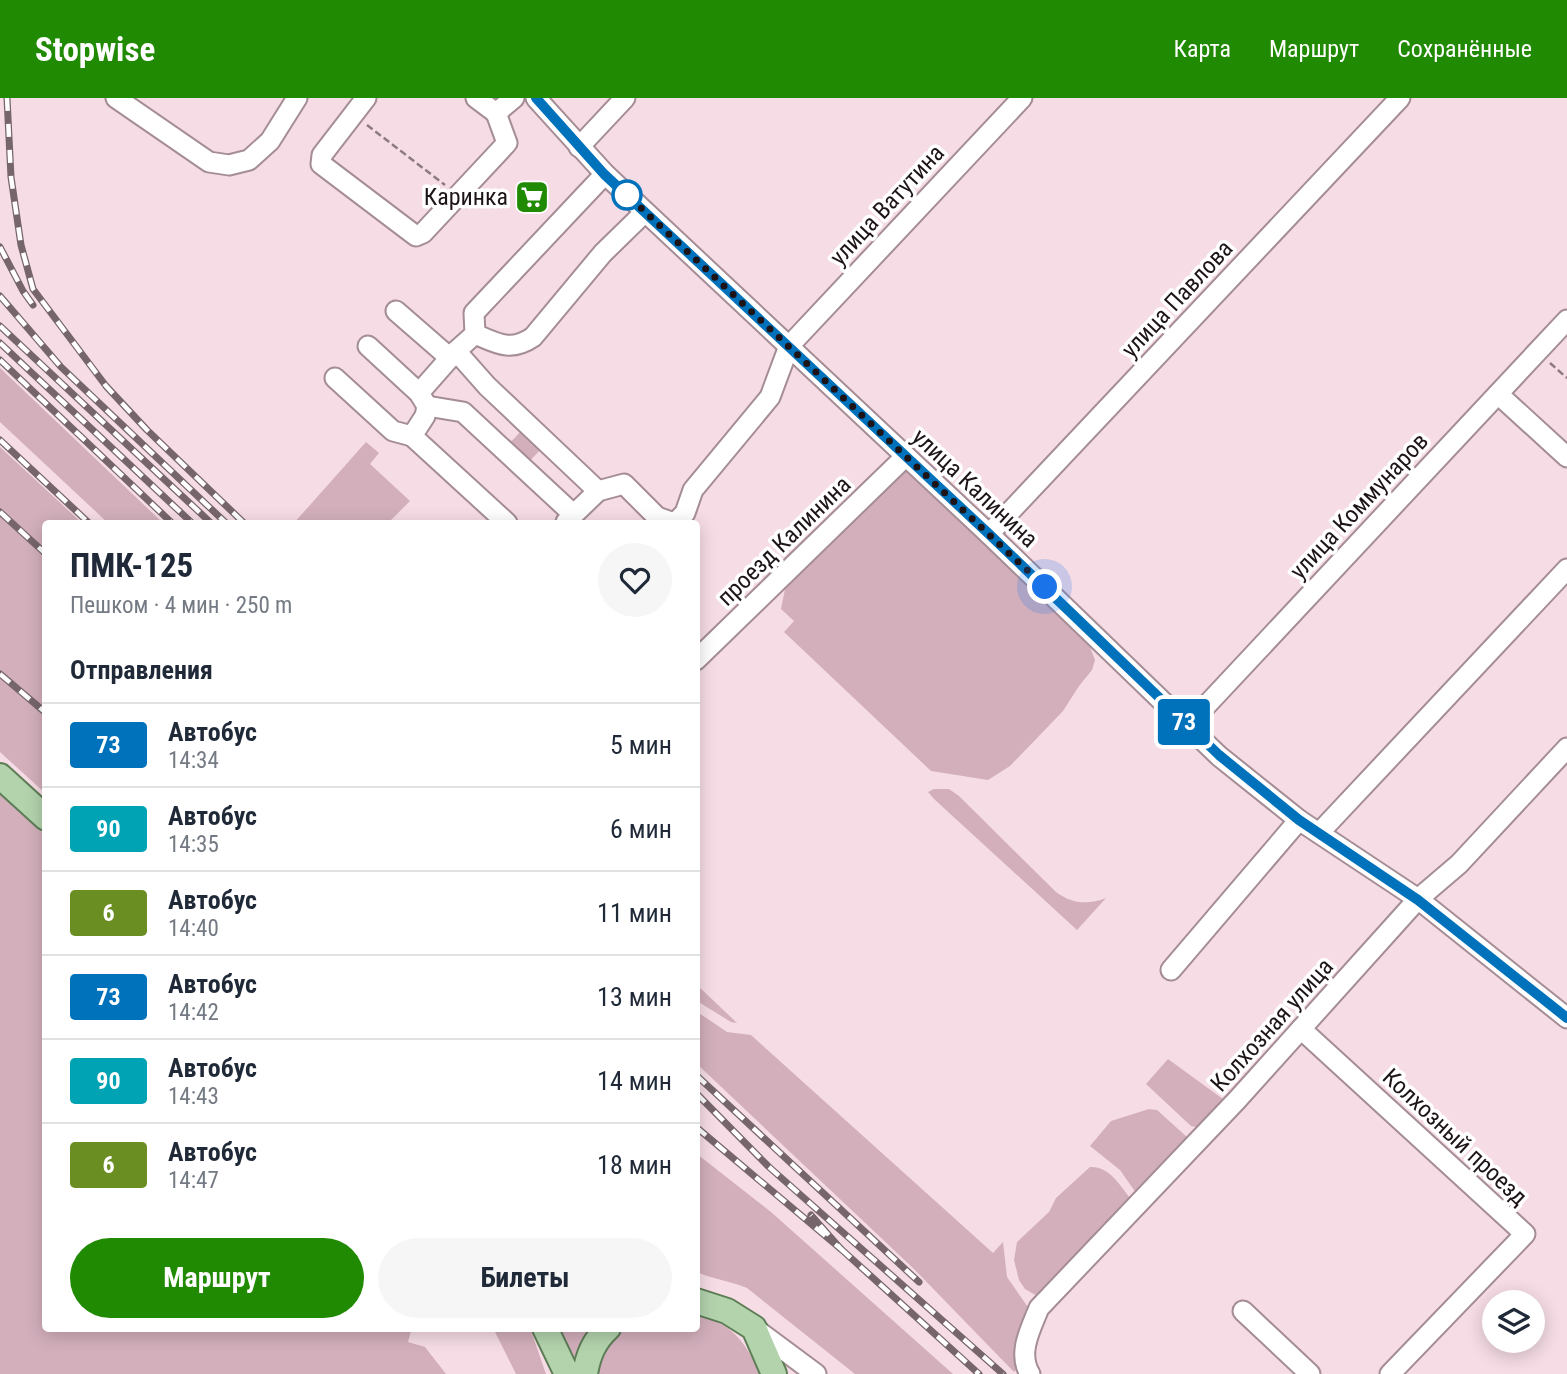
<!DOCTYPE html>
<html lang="ru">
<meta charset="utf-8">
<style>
:root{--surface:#fff;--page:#f6f6f7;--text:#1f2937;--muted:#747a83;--line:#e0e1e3;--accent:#218a03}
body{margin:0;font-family:"Roboto Condensed",sans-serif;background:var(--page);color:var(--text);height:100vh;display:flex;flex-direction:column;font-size:26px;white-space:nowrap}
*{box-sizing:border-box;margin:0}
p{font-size:23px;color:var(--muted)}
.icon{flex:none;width:38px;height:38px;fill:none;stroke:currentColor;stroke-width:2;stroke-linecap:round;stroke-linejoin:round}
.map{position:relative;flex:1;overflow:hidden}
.sheet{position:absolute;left:42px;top:422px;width:658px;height:812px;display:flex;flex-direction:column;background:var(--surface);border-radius:7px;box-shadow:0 4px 18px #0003}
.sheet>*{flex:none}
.badge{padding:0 14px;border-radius:5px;font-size:24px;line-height:46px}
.tools{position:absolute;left:1482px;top:1192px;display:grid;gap:14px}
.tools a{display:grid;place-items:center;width:63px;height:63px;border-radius:50%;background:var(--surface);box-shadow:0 4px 18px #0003;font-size:35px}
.you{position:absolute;width:35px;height:35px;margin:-18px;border:5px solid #fff;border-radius:50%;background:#1a73e8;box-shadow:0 0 0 10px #1a73e833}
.map>.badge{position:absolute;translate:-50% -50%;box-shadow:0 0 0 4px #fff}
h2{padding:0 28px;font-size:26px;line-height:63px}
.round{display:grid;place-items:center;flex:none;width:74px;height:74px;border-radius:37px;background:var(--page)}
.head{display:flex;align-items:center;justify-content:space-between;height:119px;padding:0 28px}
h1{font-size:33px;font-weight:700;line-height:52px}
.primary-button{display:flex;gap:14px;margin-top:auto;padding:14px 28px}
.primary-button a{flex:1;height:80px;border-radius:42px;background:var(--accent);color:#fff;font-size:28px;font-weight:700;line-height:80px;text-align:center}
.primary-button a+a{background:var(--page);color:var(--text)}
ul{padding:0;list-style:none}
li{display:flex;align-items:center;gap:21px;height:84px;padding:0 28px;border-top:2px solid var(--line)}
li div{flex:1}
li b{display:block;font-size:26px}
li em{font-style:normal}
li .badge{min-width:77px;font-weight:700;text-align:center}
header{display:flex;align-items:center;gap:42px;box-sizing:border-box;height:98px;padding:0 35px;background:var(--accent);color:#fff}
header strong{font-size:33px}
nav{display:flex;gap:38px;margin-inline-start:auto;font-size:24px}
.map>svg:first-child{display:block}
.green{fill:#d3afbc}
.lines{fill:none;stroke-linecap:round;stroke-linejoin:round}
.minor-casing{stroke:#a58d95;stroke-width:23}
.major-casing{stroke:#5d7d56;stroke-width:28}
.path{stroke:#8d7b81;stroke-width:2.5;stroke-dasharray:7 3.5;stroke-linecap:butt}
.minor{stroke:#fff;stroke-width:19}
.major{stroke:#b3d3ad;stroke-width:24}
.rail-casing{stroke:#76666c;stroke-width:7}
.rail{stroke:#fff;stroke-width:4.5;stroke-dasharray:13;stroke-linecap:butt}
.line-casing{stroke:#fff;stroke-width:16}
.line{stroke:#0072bc;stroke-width:10}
.walk{stroke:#1d1418;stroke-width:7;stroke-dasharray:0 12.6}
.stop-dot{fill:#fff;stroke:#0072bc;stroke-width:3.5}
.labels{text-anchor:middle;stroke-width:7;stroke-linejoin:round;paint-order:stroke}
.poi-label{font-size:24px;fill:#1d1418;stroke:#fff;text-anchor:end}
.street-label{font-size:24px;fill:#1d1418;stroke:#fff}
</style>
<header>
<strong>Stopwise</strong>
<nav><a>Карта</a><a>Маршрут</a><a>Сохранённые</a></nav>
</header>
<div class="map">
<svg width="1567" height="1276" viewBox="0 0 1567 1276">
<rect width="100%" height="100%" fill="#f6dce5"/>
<!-- green -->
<g class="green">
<path d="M0 270 163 425H108L0 324Z"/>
<path d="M522 332 542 350 527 366 507 348Z"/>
<path d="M366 344 379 355 370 366 410 403 388 425H294Z"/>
<path d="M0 349 82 425H46L45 695 0 654Z"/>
<path d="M904 366 1075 534 1090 549 1095 562 1092 572 1079 588 1063 613 1039 638 1010 668 988 682 931 673 784 534 794 523 781 511 786 486Z"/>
<path d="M934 691H949L959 698 1056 794C1072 806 1088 807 1106 800L1077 832 934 701 928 694Z"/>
<path d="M0 696 45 737 46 1230H414L411 1233 408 1244 425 1249 446 1276H0Z"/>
<path d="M696 887H697L737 925 731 924 697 903Z"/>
<path d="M696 913 727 934 751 937 993 1155 1003 1144 1007 1179 1032 1215 1018 1269 1014 1274 914 1171 697 966Z"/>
<path d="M1168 961 1227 1004 1203 1031 1191 1028 1146 986Z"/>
<path d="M1149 1011 1157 1012 1187 1039 1186 1047 1136 1095 1120 1072 1090 1048 1111 1023Z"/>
<path d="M697 1056 771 1114 953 1276H855L747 1190C730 1183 712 1181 697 1174Z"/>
<path d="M1090 1069C1109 1068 1119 1086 1130 1100L1129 1106 1045 1197 1037 1198 1025 1191 1019 1182 1014 1162 1017 1144 1049 1114 1056 1100Z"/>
<path d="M697 1215C731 1227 746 1242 759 1276H597C602 1261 609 1237 625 1231 633 1228 684 1230 696 1230Z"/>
<path d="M493 1230H530L546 1276H516Z"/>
<path d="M559 1230H593L574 1262V1261Z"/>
</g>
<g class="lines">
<!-- minor casing -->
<g class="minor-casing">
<g id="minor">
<path d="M116 0 209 64 229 67 249 62 270 43 297 0"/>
<path d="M366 0 322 57 321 66 416 138 423 135 507 45 496 15"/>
<path d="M476 0 496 15 514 0"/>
<path d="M536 0 605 76 989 436 1219 658 1299 722 1418 801 1567 920"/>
<path d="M579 49 625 0"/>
<path d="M396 213 450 260"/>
<path d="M475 236C498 246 511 254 533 239L603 155 645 114"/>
<path d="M368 248 419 295 427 308 425 318 412 338 507 425"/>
<path d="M456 253 487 288 598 393"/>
<path d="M335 280 393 333 412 338"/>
<path d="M419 295 456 253 475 236 474 215 605 76"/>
<path d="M1498 296 1567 359"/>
<path d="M427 308 463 314 573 416"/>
<path d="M566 424 598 393 624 386 657 419 674 425"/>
<path d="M675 425 685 415 693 392 770 299 789 248 1022 0"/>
<path d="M989 436 1400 0"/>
<path d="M696 562 906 358"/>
<path d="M1188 627 1567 222"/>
<path d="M1319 735 1567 471"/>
<path d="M1171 872 1299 722"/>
<path d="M1301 931 1525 1136 1390 1276"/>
<path d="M1243 1213 1310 1276"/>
<path d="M754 1230 816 1276"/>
<path d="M1030 1276C1017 1255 1031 1230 1039 1210L1237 1002 1418 801 1459 766 1567 650"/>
</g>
</g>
<!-- major casing -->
<g class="major-casing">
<g id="major">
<path d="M0 678 46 720"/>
<path d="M696 1203 727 1213 754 1230 774 1276"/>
<path d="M545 1230 567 1276"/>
<path d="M585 1276C588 1257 594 1243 608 1230"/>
</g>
</g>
<!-- path -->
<g class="path">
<path d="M367 27 445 87"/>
<path d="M1550 265 1567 280"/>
</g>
<!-- minor -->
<use href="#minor" class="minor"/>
<!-- major -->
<use href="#major" class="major"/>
<!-- rail casing -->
<g class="rail-casing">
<g id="rail">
<path d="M7 0 11 79 21 147 33 191 106 288 147 332 244 425"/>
<path d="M0 149 23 193 33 207"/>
<path d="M0 198 61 269 226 425"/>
<path d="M0 228 211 425"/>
<path d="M0 245 192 425"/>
<path d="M0 262 172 425"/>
<path d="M0 342 89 425"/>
<path d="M0 414 46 456"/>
<path d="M0 576 46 615"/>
<path d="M696 977 919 1184"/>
<path d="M696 995 769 1069 1003 1276"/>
<path d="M696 1029 841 1151 811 1117"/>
<path d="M841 1151 979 1276"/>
</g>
</g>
<!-- rail -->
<use href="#rail" class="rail"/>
</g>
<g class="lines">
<!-- line casing -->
<g class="line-casing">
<path id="line" d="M536 0 604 76 989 436 1219 657 1299 722 1418 802 1567 920"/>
</g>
<!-- line -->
<use href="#line" class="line"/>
<!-- walk -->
<path class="walk" d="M627 97 625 95 1045 489"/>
</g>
<!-- icons -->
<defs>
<g id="supermarket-square" transform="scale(1.75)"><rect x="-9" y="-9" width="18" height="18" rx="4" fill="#218a03" stroke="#fff"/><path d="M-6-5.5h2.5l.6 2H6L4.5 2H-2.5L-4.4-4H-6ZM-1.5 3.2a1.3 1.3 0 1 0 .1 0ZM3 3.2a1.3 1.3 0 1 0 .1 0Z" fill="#fff"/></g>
</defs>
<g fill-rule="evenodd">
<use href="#supermarket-square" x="532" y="99"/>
</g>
<!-- markers -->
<circle class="stop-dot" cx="627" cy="97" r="14"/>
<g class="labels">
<!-- poi labels -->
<g class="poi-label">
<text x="508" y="107">Каринка</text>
</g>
<!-- street labels -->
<g class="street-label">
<text transform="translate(887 107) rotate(-47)" y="8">улица Ватутина</text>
<text transform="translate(1177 201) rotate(-47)" y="8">улица Павлова</text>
<text transform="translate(975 390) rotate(43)" y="8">улица Калинина</text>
<text transform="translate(1359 408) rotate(-47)" y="8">улица Коммунаров</text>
<text transform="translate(784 443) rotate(-44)" y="8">проезд Калинина</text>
<text transform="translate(1272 927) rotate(-48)" y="8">Колхозная улица</text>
<text transform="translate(1455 1039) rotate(43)" y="8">Колхозный проезд</text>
</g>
</g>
</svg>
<div class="tools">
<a><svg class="icon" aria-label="layers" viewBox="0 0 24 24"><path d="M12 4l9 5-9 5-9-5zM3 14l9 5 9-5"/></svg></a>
</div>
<div class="you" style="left:1045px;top:489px"></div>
<b class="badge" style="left:1184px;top:624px;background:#0072bc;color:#fff">73</b>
<section class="sheet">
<div class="head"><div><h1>ПМК-125</h1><p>Пешком · 4 мин · 250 m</p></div><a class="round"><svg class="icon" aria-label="heart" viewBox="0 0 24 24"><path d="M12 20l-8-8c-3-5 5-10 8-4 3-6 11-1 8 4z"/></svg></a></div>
<h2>Отправления</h2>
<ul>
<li><span class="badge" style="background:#0072bc;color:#fff">73</span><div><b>Автобус</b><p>14:34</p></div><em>5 мин</em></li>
<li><span class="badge" style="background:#00a3b4;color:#fff">90</span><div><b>Автобус</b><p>14:35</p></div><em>6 мин</em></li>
<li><span class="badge" style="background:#6b8e23;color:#fff">6</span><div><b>Автобус</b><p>14:40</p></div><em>11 мин</em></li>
<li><span class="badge" style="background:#0072bc;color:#fff">73</span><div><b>Автобус</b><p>14:42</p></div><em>13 мин</em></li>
<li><span class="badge" style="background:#00a3b4;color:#fff">90</span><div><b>Автобус</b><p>14:43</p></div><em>14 мин</em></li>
<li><span class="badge" style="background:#6b8e23;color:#fff">6</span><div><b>Автобус</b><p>14:47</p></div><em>18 мин</em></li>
</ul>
<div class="primary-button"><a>Маршрут</a><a>Билеты</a></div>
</section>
</div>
